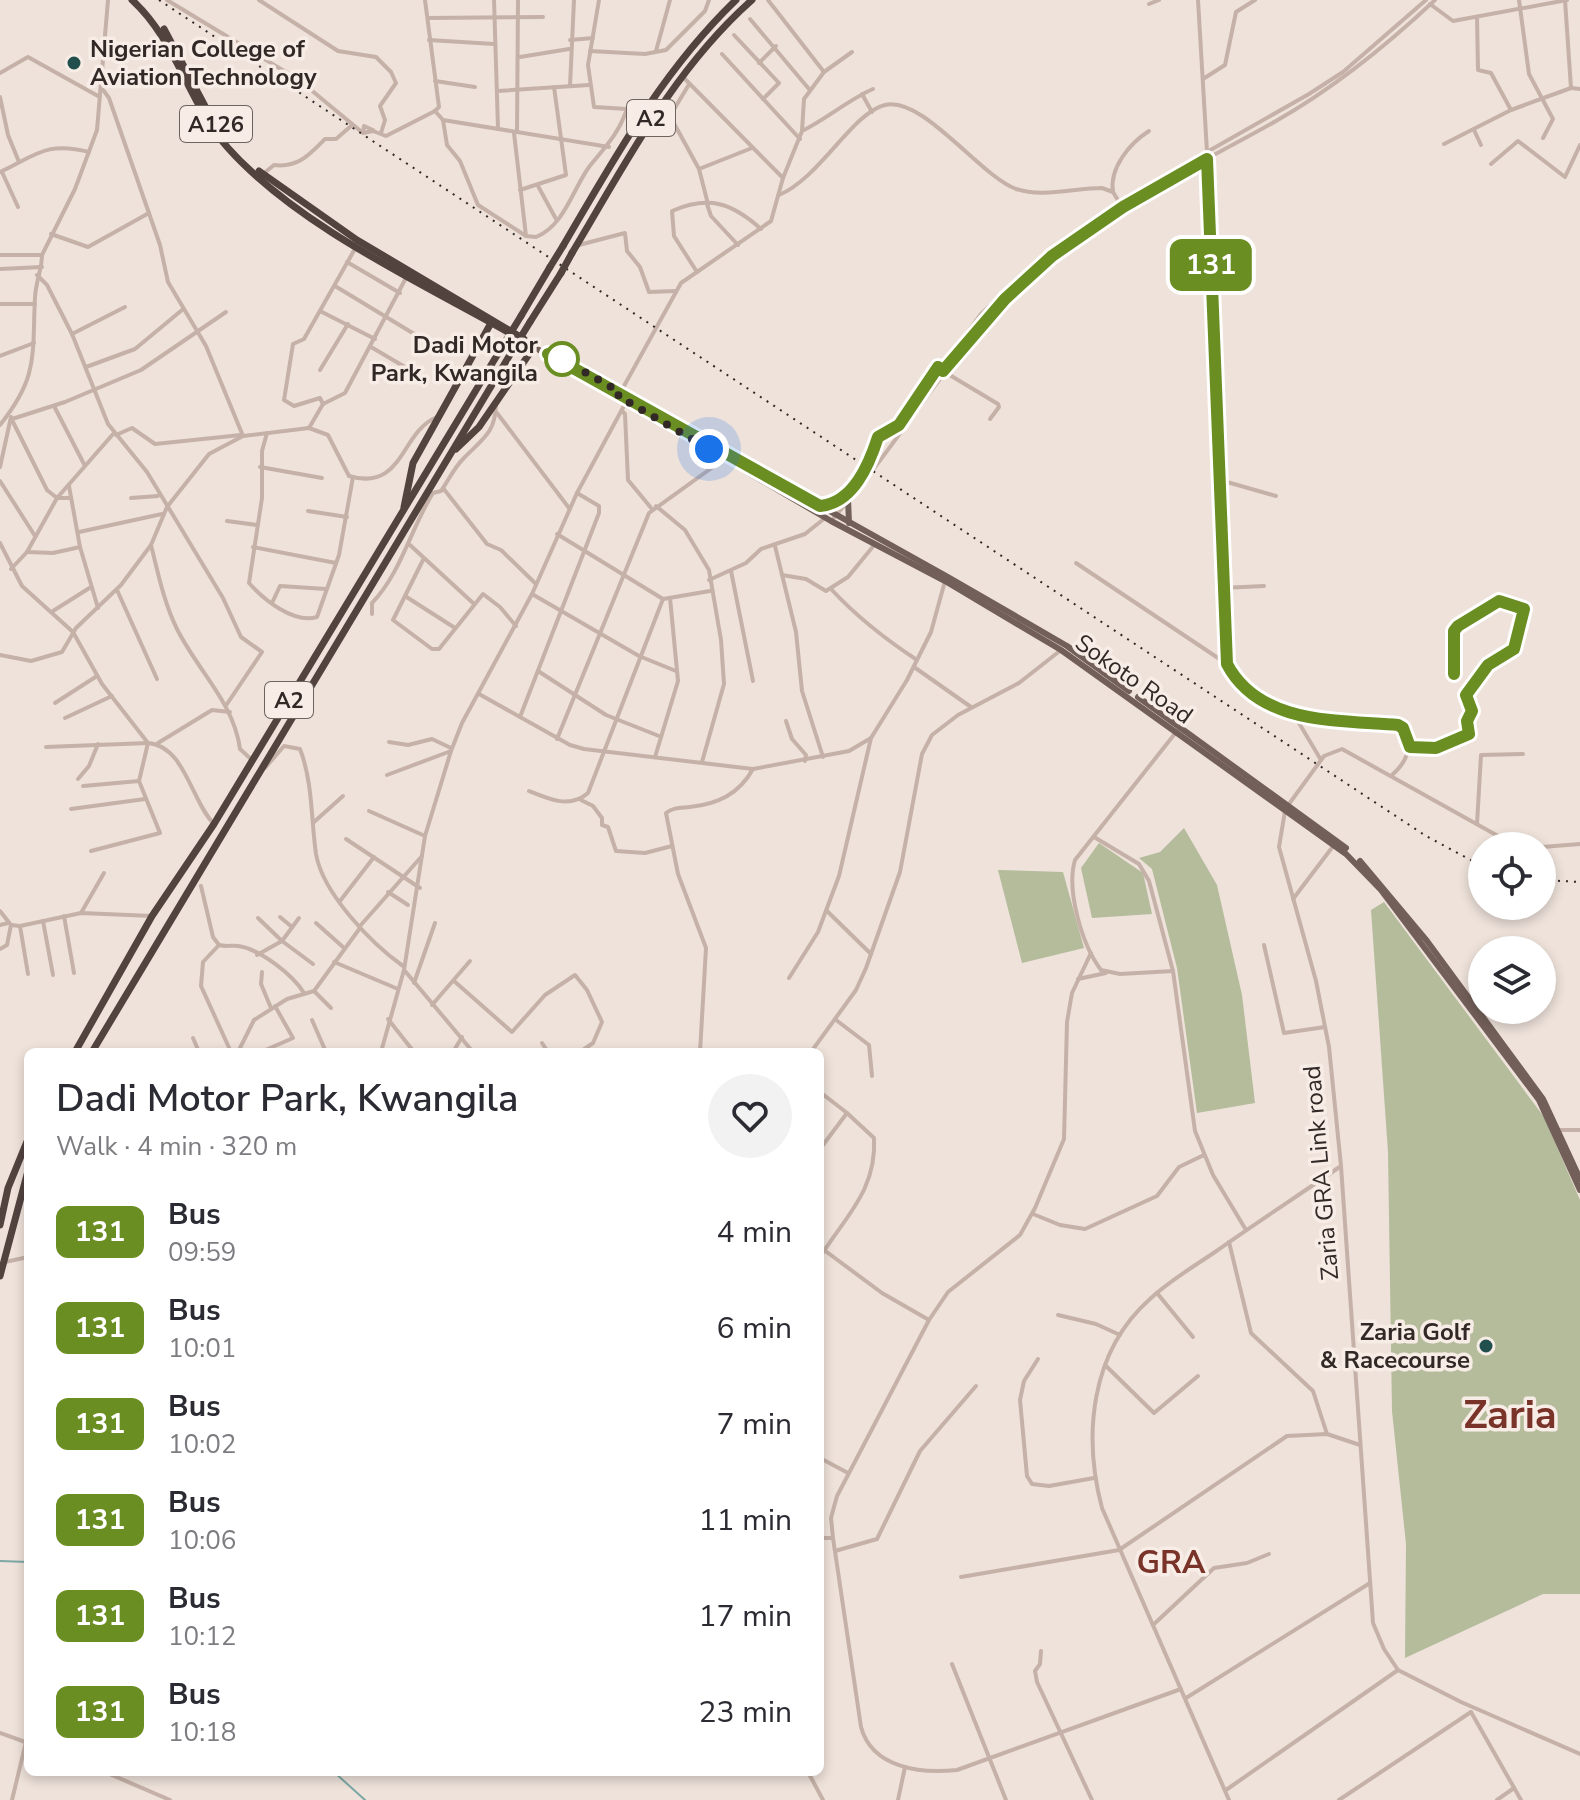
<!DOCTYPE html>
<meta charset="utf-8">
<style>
:root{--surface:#fff;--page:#f2f2f3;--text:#2b2b33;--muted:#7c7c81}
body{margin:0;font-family:"Nunito Sans",sans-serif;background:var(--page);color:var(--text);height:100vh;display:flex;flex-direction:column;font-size:30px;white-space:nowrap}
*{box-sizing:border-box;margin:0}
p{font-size:26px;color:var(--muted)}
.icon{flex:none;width:44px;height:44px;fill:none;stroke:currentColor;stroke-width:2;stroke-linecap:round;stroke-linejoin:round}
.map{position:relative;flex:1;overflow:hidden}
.drawer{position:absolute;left:24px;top:1048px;width:800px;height:728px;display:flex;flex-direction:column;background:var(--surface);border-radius:12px;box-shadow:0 4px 12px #0003}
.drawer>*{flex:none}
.badge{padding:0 16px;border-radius:12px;font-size:28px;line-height:52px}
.fabs{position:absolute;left:1468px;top:832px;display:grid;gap:16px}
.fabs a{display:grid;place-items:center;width:88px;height:88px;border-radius:50%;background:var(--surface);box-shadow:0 4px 12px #0003;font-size:40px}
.you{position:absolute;width:40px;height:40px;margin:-20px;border:6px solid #fff;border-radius:50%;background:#1a73e8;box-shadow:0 0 0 12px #1a73e833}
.map>.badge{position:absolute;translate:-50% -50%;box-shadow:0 0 0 4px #fff}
.round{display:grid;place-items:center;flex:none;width:84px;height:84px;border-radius:42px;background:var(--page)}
.headline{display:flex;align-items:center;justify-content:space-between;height:136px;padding:0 32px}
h1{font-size:38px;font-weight:600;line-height:60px}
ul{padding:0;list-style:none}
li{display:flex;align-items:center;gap:24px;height:96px;padding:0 32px}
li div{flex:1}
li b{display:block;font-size:30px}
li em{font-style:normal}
li .badge{min-width:88px;font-weight:700;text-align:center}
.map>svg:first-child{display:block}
.green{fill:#b4bc9c}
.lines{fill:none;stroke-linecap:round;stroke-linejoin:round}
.stream{stroke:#7ca8a5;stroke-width:2}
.minor{stroke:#c5b1a7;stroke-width:4}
.major{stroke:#735f59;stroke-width:6}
.highway{stroke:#52433f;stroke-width:7}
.rail{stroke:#322927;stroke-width:2;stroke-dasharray:2 6;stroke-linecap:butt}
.highway-bridge{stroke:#52433f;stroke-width:7}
.line-casing{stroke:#fff;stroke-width:18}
.line{stroke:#6b8e23;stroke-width:12}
.walk{stroke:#322927;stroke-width:8;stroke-dasharray:0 14.4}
.poi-dot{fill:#214f4d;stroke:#f7ede6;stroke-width:3}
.stop-dot{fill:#fff;stroke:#6b8e23;stroke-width:4}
.labels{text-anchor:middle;stroke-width:7;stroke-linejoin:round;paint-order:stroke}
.shield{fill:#f7ede6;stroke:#6d6460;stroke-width:2}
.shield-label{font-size:22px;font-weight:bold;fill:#322927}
.poi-label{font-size:24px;font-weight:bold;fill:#322927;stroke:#f7ede6;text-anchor:start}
.stop-label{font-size:24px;font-weight:bold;fill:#322927;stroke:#f7ede6;text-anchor:end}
.street-label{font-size:24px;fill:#322927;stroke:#f7ede6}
.district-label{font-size:32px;font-weight:bold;fill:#793328;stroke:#f7ede6}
.town-label{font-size:40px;font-weight:bold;fill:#793328;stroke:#f7ede6}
</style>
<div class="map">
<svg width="1580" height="1800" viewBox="0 0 1580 1800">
<rect width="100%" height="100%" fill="#eee2da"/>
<!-- green -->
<g class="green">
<path d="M1184 828 1217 885 1242 995 1255 1103 1197 1113 1177 968 1152 869 1139 858 1160 852Z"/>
<path d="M1099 843 1143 873 1152 914 1092 918 1081 868Z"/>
<path d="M998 870 1063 872 1084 948 1022 963Z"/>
<path d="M1384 902 1544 1117 1580 1200V1594H1543L1405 1658 1406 1544 1392 1411 1388 1152 1371 910Z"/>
</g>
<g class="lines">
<!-- stream -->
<g class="stream">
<path d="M0 1561 28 1562"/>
<path d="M334 1772 365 1800"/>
</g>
<!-- minor -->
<g class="minor">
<path d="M167 0 299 80 363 133 373 131 386 136 435 111"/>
<path d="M259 0 338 51 376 57 391 72 396 83 380 106 385 120 381 133"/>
<path d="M425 0 439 107 435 111"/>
<path d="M494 0 498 128"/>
<path d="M599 0 588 65 594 107 644 110"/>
<path d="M768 0 824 72"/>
<path d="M1198 0 1207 152"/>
<path d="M1519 0 1529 74 1553 119 1543 138"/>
<path d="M1565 0 1571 88"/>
<path d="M1149 4 1159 0"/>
<path d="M1430 4 1453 21 1567 0"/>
<path d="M1477 17 1478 70 1491 73 1511 110"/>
<path d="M428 18 543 17"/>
<path d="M750 19 809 89"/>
<path d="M734 35 779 83 763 99"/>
<path d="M429 40 494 44"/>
<path d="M570 40 593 38"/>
<path d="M590 51 645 54 666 50 705 11 709 0"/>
<path d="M656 51 670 0"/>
<path d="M722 54 800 139"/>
<path d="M520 57 569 49"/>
<path d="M759 63 776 46"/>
<path d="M0 73 28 57 98 96"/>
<path d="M683 77 783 178"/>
<path d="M1203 79 1225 65 1236 12 1255 0"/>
<path d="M435 81 475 87"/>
<path d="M570 86 574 0"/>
<path d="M688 86 670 116 699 169 708 204"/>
<path d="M101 87 109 98 160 245 168 282 206 346 243 436"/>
<path d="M498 91 589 85"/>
<path d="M862 94 872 112"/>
<path d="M0 97 8 135 19 162"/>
<path d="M435 111 443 120 609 147"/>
<path d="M443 120 447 145 460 161 478 205 526 236 536 237C564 226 573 189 589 167 605 147 618 135 627 109"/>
<path d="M1474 130 1481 145"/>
<path d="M802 131C828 118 848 100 873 89"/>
<path d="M517 132 518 0"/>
<path d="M363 133 364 126 373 130"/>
<path d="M514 133 526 236"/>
<path d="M1444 144 1511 110 1571 88 1580 89"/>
<path d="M1207 159 1227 664C1254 717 1314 717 1366 722 1378 723 1393 722 1403 728 1412 749 1408 761 1391 776"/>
<path d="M1491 164 1518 141 1565 177 1580 145"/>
<path d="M699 169 752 148"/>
<path d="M0 172C36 155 47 141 89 152"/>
<path d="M2 172 18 207"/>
<path d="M263 174 274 165C298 168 309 155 325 139H336L351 126"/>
<path d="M538 186 556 219"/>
<path d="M520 190 566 175 554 87"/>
<path d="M1113 192C1109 168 1130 143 1149 131"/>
<path d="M779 195C820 178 852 113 885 105 923 96 979 175 1016 189 1042 198 1075 188 1102 188L1113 192 1119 202"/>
<path d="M707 204 711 216 738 245"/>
<path d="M51 234 88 247 149 213"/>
<path d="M579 245 625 233 627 251 640 267 649 292 676 291"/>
<path d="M0 255H42"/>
<path d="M347 262 400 293"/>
<path d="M0 269 42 267"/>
<path d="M697 272 674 236 672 211C709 195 732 203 761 229"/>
<path d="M37 275 47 285 72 334 108 424 147 472 223 598 241 637 262 652 227 704"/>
<path d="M335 286 444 352"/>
<path d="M0 304H35"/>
<path d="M320 311 375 339"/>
<path d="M72 334 125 307"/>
<path d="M371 347 405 367"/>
<path d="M0 356 34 343"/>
<path d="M86 367 135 349 182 310"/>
<path d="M320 370 348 324"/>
<path d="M943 371 998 404 999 407 990 419"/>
<path d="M619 395 681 283 771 221 783 178 802 131 804 99 824 72 852 52"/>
<path d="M323 404 320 398 294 406 284 400 293 344 304 339 356 247"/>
<path d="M54 406 85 466"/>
<path d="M622 411 625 414 628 480 652 509"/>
<path d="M497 413 569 508"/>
<path d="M12 419 65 402 141 370 226 312"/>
<path d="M12 420 47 490 57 498H71"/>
<path d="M0 425C39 376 32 356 35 297 36 281 42 269 42 255L75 189 97 130 108 0"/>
<path d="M309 428 323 404 345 393 407 276"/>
<path d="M267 433 262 451V498L249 583C264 600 294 624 317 617L339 555 353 477"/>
<path d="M116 435 132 428 155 444 241 435"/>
<path d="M0 467 11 417"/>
<path d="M260 467 322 478"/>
<path d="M1219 475 1227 482 1276 496"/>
<path d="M0 481 35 536"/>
<path d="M69 486 80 547 98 608"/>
<path d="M443 488 487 544 501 550 536 584"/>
<path d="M131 498 158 496"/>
<path d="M656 506 685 530 709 570 721 640 724 684 702 762"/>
<path d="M308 511 347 517"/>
<path d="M831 512 871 461 878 437 899 425 981 314 1056 245 1119 202 1309 94 1343 72 1426 0"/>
<path d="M227 521 257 525"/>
<path d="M831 521C909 433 958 334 1052 256 1119 201 1200 164 1276 121 1334 88 1386 46 1435 0"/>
<path d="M79 532 162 514"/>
<path d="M557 534 663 599 710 591"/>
<path d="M0 543 22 586 73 632 102 684 148 743C185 746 191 801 214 824"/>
<path d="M151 545C158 573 164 603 177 629 198 671 234 703 240 749L252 760"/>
<path d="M410 545 473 603"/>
<path d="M775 546 796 632 802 691 823 757"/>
<path d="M253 547 336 563"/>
<path d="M27 552 53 553 80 547"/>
<path d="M423 560 393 620 432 649H439L483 594 500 607 516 626"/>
<path d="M1076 563 1227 664"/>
<path d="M11 569 27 552 57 498 114 433"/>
<path d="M731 571 753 681"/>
<path d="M782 575 806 579 826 591 848 577 875 544"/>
<path d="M709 580 746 563 761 549 805 534 825 518"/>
<path d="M1222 588 1264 586"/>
<path d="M831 589C857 617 885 639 917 660"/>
<path d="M117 590 157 679"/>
<path d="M532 594 639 656 676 671"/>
<path d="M405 596 455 628"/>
<path d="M272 603 280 586 326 589"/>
<path d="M53 611 91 587"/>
<path d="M372 614V603C401 573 411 528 433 493L441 491C448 481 454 468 463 459 482 439 495 434 496 405"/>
<path d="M0 655 31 661 62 652 76 628 121 585 151 545 167 507 209 454 243 436 309 428 328 435 349 476C404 492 400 432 437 417"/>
<path d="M914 667 971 707"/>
<path d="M538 671 606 715 659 736"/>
<path d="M479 694 570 745 584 749 753 769 849 751 871 738 907 680 931 632 945 581"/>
<path d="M55 703 97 676"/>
<path d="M520 717 599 513V506L577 493"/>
<path d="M65 718 112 696"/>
<path d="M1296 718 1321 760"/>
<path d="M786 721 792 739 806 755 805 761"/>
<path d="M557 739 649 513 724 459"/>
<path d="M389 742 408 745 432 739 451 748"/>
<path d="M158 743 212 710 230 712"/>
<path d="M46 747 148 743 139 781 160 833 91 851"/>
<path d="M1410 747 1436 748 1469 734 1467 721 1472 711 1466 695 1488 665 1514 649 1524 609 1499 601 1458 626 1454 631V674"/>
<path d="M655 757 678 681 670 598"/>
<path d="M265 768 284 746 300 749C313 783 311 820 316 854 323 894 372 944 403 966"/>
<path d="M387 775 451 751"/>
<path d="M78 779 89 766 98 744"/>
<path d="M83 786 139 781"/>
<path d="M529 791C548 799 570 809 588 793L663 599"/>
<path d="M581 800 593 806 602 818V825L608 827 616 851 645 853 672 846"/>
<path d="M1289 804 1324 756 1342 749 1507 841 1524 846"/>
<path d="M71 809 145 799"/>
<path d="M369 811 425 836"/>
<path d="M1285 811 1279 847 1316 981 1329 1047 1341 1166 1373 1623 1384 1649 1398 1670 1461 1702 1580 1754"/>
<path d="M314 822 343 796"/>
<path d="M1477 824 1481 755 1523 754"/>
<path d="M1094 837 1139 864 1149 881 1173 971 1195 1131 1213 1175 1246 1230"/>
<path d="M346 839 420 888"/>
<path d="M1542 847 1580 844"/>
<path d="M201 886 213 937 219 945C226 947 231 945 238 946 260 949 293 975 304 993"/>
<path d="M388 892 408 905"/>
<path d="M1293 899 1334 845"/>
<path d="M340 901 374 857"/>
<path d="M0 911 11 925 20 926 81 913 152 916"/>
<path d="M827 911 871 954"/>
<path d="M81 913 104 873"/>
<path d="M64 916 74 973"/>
<path d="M280 917 292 927"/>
<path d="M258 918 282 941 299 918"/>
<path d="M43 921 53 975"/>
<path d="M316 923 343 947"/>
<path d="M0 925 8 923"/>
<path d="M20 926 28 974"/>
<path d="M360 926 422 856"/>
<path d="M219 945 203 962 201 986 231 1052"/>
<path d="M1264 945 1284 1033 1325 1027"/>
<path d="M0 949 7 945 11 925"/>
<path d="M1091 953 1072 993 1067 1022 1064 1139 1035 1208 1020 1235 948 1292 929 1320 837 1496 831 1518 833 1538 861 1727C872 1768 921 1774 957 1770L1181 1689"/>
<path d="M257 955 282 941 313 964"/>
<path d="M334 962 398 989"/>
<path d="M405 971 473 1052"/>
<path d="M1173 971 1120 974 1101 970C1082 945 1066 890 1075 860L1177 731"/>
<path d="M262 972 261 984 271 1008"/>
<path d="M789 978 818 932 839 876 871 738"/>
<path d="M1078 979 1106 973"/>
<path d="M454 981 512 1032 545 995 575 975 587 990 602 1022 593 1043 580 1052"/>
<path d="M414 983 435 923"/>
<path d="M314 991 331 1008"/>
<path d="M432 1005 470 961"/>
<path d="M388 1019 414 1052"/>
<path d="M312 1020 326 1052"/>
<path d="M836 1020 869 1045 872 1076"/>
<path d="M193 1038 199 1052"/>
<path d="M542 1043 548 1052"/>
<path d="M238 1052 254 1020 287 999 314 991 360 928"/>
<path d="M261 1052 293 1038 275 1006"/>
<path d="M339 1052H367"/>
<path d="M381 1052 404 970 425 836 451 751 462 723 532 594 577 493 626 402"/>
<path d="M453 1052 462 1037"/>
<path d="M700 1052 706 948 678 874 666 813C674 807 680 808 690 807 718 804 739 794 753 769"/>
<path d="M811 1052 856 990 866 968 900 872 922 754 932 735 958 715 1019 683 1061 650"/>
<path d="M820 1092 847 1113 820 1149"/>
<path d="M1559 1130H1580"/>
<path d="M1033 1214 1060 1225 1085 1229 1157 1196 1179 1167 1204 1155"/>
<path d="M1229 1242 1251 1333 1313 1391 1327 1434"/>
<path d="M820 1247 882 1293 929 1320"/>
<path d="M820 1257C845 1217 877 1190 874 1138L847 1113"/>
<path d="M5 1262 28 1257"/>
<path d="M1157 1293 1193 1337"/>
<path d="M1058 1315 1096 1324 1120 1335"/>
<path d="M1038 1359 1024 1381 1020 1400 1027 1476 1032 1484 1049 1486 1094 1478"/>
<path d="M1105 1365 1154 1413 1198 1376"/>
<path d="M820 1458 848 1473"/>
<path d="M820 1538H833"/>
<path d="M835 1551 877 1539 920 1451 976 1386"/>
<path d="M961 1577 1119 1550 1287 1436 1327 1434 1360 1445"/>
<path d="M1153 1625 1214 1568 1247 1563 1269 1554"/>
<path d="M1041 1651 1040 1664 1035 1671 1037 1682 1092 1800"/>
<path d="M952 1664 1006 1800"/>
<path d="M1186 1698 1370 1583"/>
<path d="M1471 1712 1521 1800"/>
<path d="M0 1733 28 1743"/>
<path d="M105 1772 170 1800"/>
<path d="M808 1772 823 1800"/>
<path d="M1226 1790 1398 1670"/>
<path d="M12 1800 26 1742"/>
<path d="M898 1800 905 1767"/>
<path d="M1229 1800 1102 1508C1083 1436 1090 1352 1150 1299 1169 1281 1193 1267 1215 1252 1256 1223 1299 1195 1341 1166"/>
<path d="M1339 1800 1471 1712"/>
<path d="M1497 1800 1514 1788"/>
</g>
<!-- major -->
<g class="major">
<path d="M534 347 831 521 945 581 1061 650 1346 854 1381 890 1539 1100 1580 1190"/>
<path d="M548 354 948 577 1067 646 1129 691"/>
<path d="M848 499 849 523"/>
<path d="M822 506 844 496"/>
<path d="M1138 697 1346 848"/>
<path d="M1360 861 1427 941 1543 1099 1580 1179"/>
</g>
<!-- highway -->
<g class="highway">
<path d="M132 0C177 41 188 103 228 148 303 232 438 290 534 347L479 427 456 449"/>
<path d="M164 29 207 110"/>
<path d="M259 171 357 240 524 339"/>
<path d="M563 246C614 159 662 71 736 0"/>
<path d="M572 253C626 163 673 70 752 0"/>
<path d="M521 316 550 267"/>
<path d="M530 322 561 273"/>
<path d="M404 507 413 463 491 323"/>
<path d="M75 1052 152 916 214 824 502 347"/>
<path d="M92 1052 511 353"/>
<path d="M0 1225 8 1188 28 1139"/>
<path d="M0 1276 28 1171"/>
</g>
<!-- rail -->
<g class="rail">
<path d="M159 0 1426 836 1482 866"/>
<path d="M1542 880 1580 882"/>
</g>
<!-- highway-bridge -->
<g class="highway-bridge">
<path d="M550 267 563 246"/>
<path d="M561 273 572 253"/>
<path d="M502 347 521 316"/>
<path d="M511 353 530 322"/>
</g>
</g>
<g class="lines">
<!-- line casing -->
<g class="line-casing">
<path id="line" d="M548 354 820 506C853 503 869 465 878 437L899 425 938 367 943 371 1005 299 1052 256 1123 207 1207 159 1227 664C1259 725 1338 720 1398 725L1403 728 1410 747 1436 748 1469 734 1467 721 1472 711 1466 695 1488 665 1514 649 1524 609 1499 601 1458 626 1454 631V674"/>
</g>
<!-- line -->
<use href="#line" class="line"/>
<!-- walk -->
<path class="walk" d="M562 359 555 355 620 392 618 396 709 449"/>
</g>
<!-- markers -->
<g class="poi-dot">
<circle cx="74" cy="63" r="8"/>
<circle cx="1486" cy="1346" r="8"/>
</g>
<circle class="stop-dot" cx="562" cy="359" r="16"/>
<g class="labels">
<!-- shield labels -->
<g class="shield">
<rect x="627" y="100" width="48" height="36" rx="6"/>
<rect x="180" y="106" width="72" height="36" rx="6"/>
<rect x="265" y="682" width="48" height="36" rx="6"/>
</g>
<g class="shield-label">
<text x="651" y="126">A2</text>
<text x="216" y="132">A126</text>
<text x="289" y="708">A2</text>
</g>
<!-- poi labels -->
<g class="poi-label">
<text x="90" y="57">Nigerian College of<tspan x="90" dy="28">Aviation Technology</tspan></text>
<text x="1470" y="1340" text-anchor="end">Zaria Golf<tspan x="1470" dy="28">&amp; Racecourse</tspan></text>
</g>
<!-- stop labels -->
<g class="stop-label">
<text x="538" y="353">Dadi Motor<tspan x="538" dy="28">Park, Kwangila</tspan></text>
</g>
<!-- street labels -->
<g class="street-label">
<text transform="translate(1134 679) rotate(35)" y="8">Sokoto Road</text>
<text transform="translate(1321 1173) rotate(-95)" y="8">Zaria GRA Link road</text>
</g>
<!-- district labels -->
<g class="district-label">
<text x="1171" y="1573">GRA</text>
</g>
<!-- town labels -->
<g class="town-label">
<text x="1510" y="1428">Zaria</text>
</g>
</g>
</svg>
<div class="fabs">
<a><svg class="icon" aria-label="locate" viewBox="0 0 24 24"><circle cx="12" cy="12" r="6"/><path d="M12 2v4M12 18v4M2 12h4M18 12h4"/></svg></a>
<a><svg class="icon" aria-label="layers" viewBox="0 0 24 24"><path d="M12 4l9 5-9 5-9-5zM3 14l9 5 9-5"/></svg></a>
</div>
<div class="you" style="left:709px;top:449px"></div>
<b class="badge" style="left:1211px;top:265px;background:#6b8e23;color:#fff">131</b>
<section class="drawer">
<div class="headline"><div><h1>Dadi Motor Park, Kwangila</h1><p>Walk · 4 min · 320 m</p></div><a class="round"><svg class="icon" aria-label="heart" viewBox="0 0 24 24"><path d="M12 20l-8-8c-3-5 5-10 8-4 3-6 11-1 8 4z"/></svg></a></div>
<ul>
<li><span class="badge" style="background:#6b8e23;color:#fff">131</span><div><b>Bus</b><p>09:59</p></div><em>4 min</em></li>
<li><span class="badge" style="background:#6b8e23;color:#fff">131</span><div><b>Bus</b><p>10:01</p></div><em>6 min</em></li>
<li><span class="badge" style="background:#6b8e23;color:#fff">131</span><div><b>Bus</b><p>10:02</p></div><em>7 min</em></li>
<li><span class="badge" style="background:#6b8e23;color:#fff">131</span><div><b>Bus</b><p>10:06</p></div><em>11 min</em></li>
<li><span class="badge" style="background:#6b8e23;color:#fff">131</span><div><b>Bus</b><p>10:12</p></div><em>17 min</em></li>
<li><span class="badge" style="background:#6b8e23;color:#fff">131</span><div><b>Bus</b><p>10:18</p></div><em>23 min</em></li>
</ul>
</section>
</div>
